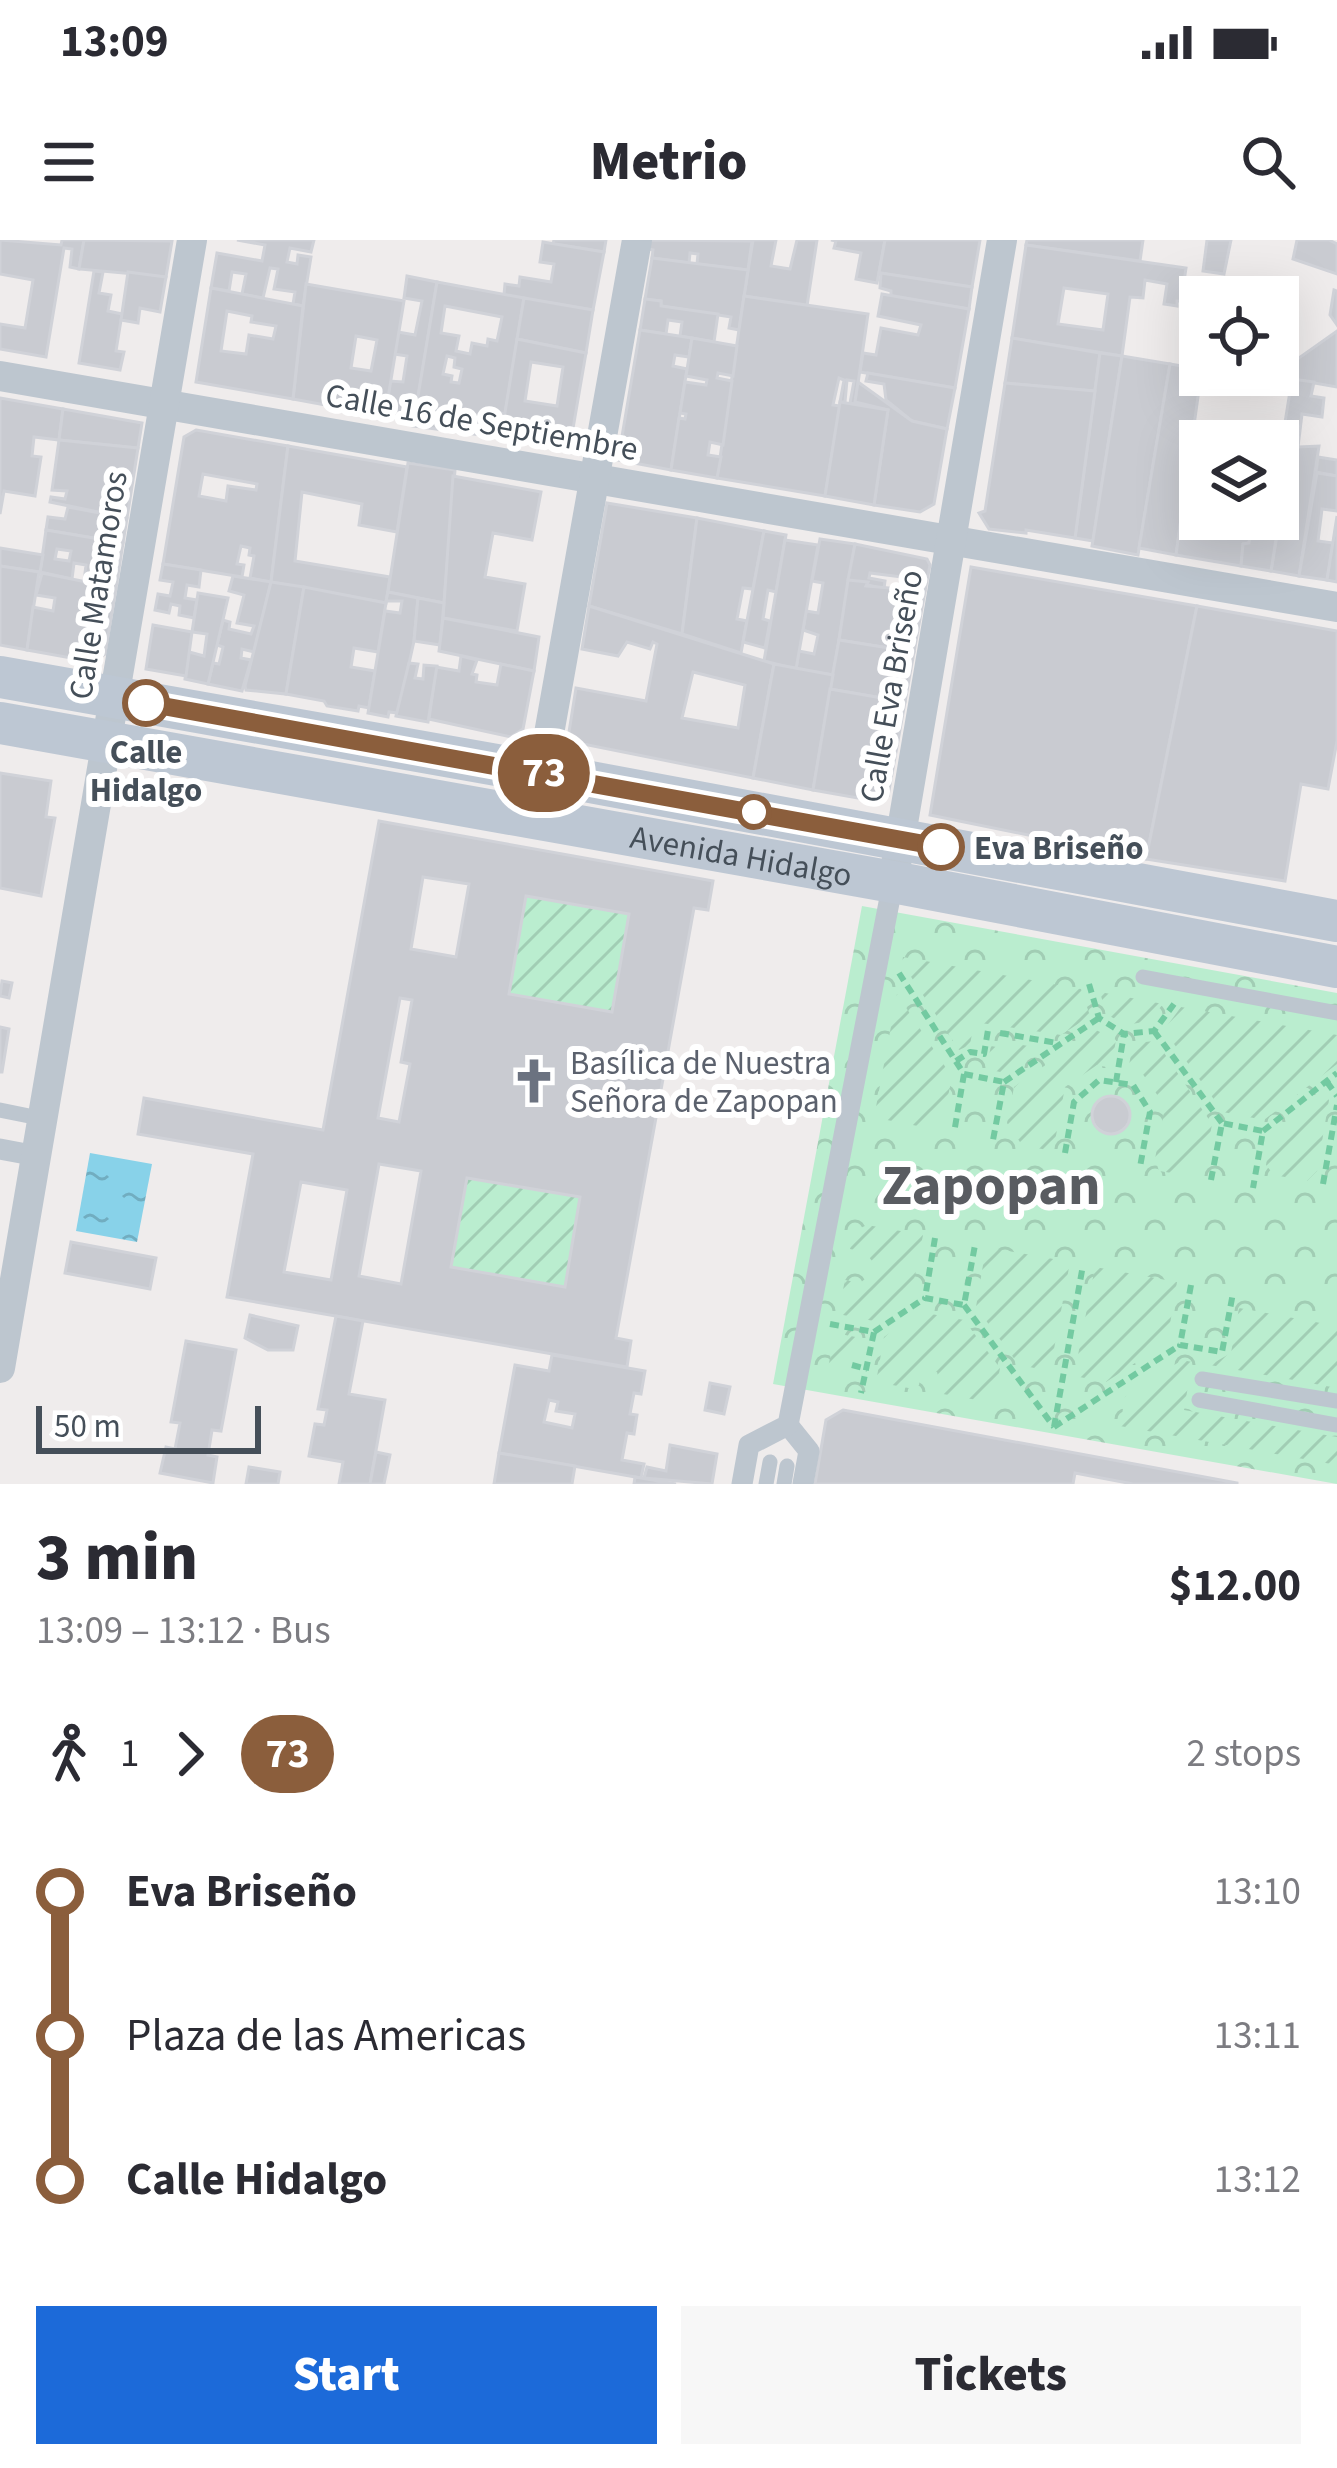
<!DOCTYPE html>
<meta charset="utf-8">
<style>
:root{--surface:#fff;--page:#f7f7f7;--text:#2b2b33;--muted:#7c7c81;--accent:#1c6ad9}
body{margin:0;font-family:"Source Sans 3",sans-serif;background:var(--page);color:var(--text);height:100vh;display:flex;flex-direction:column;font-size:45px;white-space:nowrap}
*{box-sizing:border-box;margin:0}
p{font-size:39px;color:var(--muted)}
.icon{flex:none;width:66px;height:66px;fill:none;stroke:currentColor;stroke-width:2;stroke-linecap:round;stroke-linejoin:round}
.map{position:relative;height:1244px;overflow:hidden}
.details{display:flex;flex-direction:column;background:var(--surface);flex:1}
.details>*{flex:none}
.badge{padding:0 24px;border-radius:39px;font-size:42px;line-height:78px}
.controls{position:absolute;left:1179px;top:36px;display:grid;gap:24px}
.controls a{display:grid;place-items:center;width:120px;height:120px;border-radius:0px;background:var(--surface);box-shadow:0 12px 48px #0002;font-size:60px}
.scale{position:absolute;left:36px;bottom:30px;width:225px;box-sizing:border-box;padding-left:12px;border:6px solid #454f59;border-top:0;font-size:33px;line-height:42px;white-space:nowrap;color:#454f59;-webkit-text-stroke:9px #fff;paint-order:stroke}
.map>.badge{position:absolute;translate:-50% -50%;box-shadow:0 0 0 6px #fff}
.legs{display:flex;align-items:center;gap:18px;height:132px;padding:0 36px;font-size:39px}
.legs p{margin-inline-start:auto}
.headline{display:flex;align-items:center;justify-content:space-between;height:204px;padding:0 36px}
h1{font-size:66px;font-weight:800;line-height:90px}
.button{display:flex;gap:24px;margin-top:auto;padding:24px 36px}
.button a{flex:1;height:138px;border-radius:0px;background:var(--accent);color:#fff;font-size:48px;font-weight:800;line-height:138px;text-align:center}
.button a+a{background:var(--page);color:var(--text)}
ul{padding:0 36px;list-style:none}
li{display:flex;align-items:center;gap:42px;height:144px;font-size:45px}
li i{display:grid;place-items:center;width:18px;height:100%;margin:0 15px;background:currentColor}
li i::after{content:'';width:30px;height:30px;margin:-15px;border:9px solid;border-radius:50%;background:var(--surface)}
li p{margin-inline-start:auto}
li:first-child i{background:linear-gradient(#0000 50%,currentColor 0)}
li:last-child i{background:linear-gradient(currentColor 50%,#0000 0)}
.status{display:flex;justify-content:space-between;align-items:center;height:84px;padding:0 60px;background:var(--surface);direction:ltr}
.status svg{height:33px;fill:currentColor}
header{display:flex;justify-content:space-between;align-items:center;height:156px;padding:0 36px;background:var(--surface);font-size:54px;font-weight:800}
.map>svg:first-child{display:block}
.forest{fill:url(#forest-crowns)}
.garden{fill:url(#garden-furrows)}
.water{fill:url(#water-ripples)}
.building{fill:#c9cbd1;stroke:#d0d2d8;stroke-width:3;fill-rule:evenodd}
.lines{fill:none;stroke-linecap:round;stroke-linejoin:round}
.path{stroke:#73caa1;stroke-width:6;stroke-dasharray:9 6;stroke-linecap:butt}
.service{stroke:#bdc6cf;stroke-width:15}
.pedestrian{stroke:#bdc6cf;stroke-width:21}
.minor{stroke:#bdc6cf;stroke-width:30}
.secondary{stroke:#bdc7d3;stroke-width:42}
.line-1-casing{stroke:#fff;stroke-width:27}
.line-1{stroke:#8b5e3c;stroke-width:18}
.stop-1-dot{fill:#fff;stroke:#8b5e3c;stroke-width:6}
.labels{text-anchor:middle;stroke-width:12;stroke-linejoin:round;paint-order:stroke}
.street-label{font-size:33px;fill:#454f59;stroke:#fff}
.stop-label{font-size:33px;font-weight:bold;fill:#454f59;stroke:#fff}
.worship-label{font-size:33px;fill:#5b616d;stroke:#fff;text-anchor:start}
.town-label{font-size:57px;font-weight:bold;fill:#595c61;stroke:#fff}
</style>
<div class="status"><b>13:09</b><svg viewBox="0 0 49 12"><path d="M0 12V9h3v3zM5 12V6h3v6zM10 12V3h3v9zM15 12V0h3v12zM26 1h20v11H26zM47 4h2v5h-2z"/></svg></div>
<header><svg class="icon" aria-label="menu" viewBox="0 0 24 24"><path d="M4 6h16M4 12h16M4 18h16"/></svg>Metrio<svg class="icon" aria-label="search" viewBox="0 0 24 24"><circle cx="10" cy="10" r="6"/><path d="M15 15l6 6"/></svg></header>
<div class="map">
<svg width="1337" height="1244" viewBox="0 0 1337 1244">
<defs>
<pattern id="forest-crowns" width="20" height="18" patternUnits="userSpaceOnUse" patternTransform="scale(3)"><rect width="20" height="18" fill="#baedcf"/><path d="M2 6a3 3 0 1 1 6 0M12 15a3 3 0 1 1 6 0" fill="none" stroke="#a1cdb4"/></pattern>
<pattern id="garden-furrows" width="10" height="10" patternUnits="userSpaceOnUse" patternTransform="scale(3)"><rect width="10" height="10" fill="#baedcf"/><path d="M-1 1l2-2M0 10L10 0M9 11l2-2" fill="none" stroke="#a1cdb4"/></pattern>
<pattern id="water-ripples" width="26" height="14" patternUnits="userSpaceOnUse" patternTransform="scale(3)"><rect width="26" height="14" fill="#88d2e9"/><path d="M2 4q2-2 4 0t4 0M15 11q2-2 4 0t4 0" fill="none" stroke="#71adc0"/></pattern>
</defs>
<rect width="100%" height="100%" fill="#efecec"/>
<!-- forest -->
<path class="forest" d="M862 666 1337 753V1244L773 1144Z"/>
<!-- garden -->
<g class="garden">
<path d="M526 656 629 674 612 772 509 754Z"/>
<path d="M903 717 1081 749 1090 776 1061 795 974 782 970 805 959 810 902 723Z"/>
<path d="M1100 752 1163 764 1149 781 1126 785 1106 774Z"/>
<path d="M897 754 952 837 944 876 928 888 887 880 876 867Z"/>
<path d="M1181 767 1337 795V824L1264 880 1223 872 1164 790Z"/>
<path d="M1096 790 1116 800 1111 828 1097 825 1065 847 1055 901 1047 910 1022 905 1007 883 1014 847Z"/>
<path d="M1156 801 1212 884 1206 919 1185 935 1159 931 1155 919 1165 866 1142 833 1128 831 1133 803Z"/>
<path d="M1009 803 1041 808 1005 833 986 829 991 806 1007 809Z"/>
<path d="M1324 854 1329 860 1317 931 1307 941 1274 935 1266 925 1271 894Z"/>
<path d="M467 938 580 957 565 1047 451 1027Z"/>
<path d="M867 985 923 995 910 1061 879 1082 838 1074 845 1040 860 1043 870 1035 872 1021 865 1012 850 1009 854 991Z"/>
<path d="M986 1007 1070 1022 1050 1131 1019 1125 976 1067Z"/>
<path d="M1095 1027 1177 1042 1167 1102 1106 1142 1074 1136Z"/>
<path d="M1239 1068 1337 1086V1148L1210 1125 1231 1113Z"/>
<path d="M920 1072 964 1080 1000 1128 994 1163 943 1154 937 1132 921 1133 919 1145 914 1149 876 1142 884 1097Z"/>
<path d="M835 1093 861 1098 867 1104 865 1113 845 1110 840 1135 827 1133Z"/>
<path d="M1182 1120 1192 1122 1184 1170 1337 1197V1225L1120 1186 1125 1157Z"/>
</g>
<!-- water -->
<path class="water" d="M90 913 152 924 137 1002 76 991Z"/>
<!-- building -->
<g class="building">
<path d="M0 0 61 5 62 0H84L79 29 70 27 72 9 64 8 46 117 0 109V84L25 88 33 40 0 34Z"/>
<path d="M84 0 172 1 166 37 79 29Z"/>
<path d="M237 0H314L311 12 290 8 287 22 297 24 298 15 311 17 303 66 293 64 295 52 274 49 278 29 270 28 263 58 242 54 246 34 232 32 229 51 211 48 217 13 262 21 265 5Z"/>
<path d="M554 0H606L604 12 553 4Z"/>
<path d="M646 0 752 1 748 30 697 24 698 14 690 13 689 23 652 18 653 10 645 8Z"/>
<path d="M776 0 771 26 790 29 797 0H817L807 66 744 56 753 0Z"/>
<path d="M831 0H885L877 43 856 39 861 13 834 8 836 1Z"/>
<path d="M885 0H980L972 47 879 33Z"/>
<path d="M1027 0H1143L1140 21 1026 5Z"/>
<path d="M1207 0H1231L1224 34 1203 31Z"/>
<path d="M1297 0H1329L1337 4V34L1293 19Z"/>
<path d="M543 2 604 12 593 70 504 55 505 44 519 46 520 37 551 42 554 24 540 22Z"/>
<path d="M1026 5 1186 28 1181 61H1177V66L1164 64 1167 44 1145 40 1143 58 1130 57 1122 116 1012 98ZM1064 48 1108 54 1103 90 1058 84Z"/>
<path d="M652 18 748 30 739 90 729 88 731 77 661 66V61L645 59Z"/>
<path d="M94 31 103 32 99 53 111 55 108 71 122 74 116 111 124 112 120 130 79 123Z"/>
<path d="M128 32 166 37 160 72 140 68 138 83 121 80Z"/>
<path d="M881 33 972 47 969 69 891 56V51L880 48Z"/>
<path d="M407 36 437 42 414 182 385 176 390 141 403 142 407 116 394 114 398 92 415 95 422 61 404 58Z"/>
<path d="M437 42 524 58 505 174 492 171 489 196 413 186ZM445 66 502 77 497 101 488 99 487 106 472 103 470 114 456 111 459 96 441 93ZM447 116 455 118 454 127 462 129 459 143 451 142 452 136 443 134Z"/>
<path d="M306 44 404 61 385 176 293 159ZM356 96 377 100 371 131 351 128Z"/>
<path d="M211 48 303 66 293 159 196 142ZM227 71 252 76 251 82 276 86 273 99 249 95 246 114 221 111Z"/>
<path d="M1334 50 1337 51V85L1330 75Z"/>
<path d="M882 54 969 69 955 148 860 132 863 113 876 115 881 88 918 95 921 85 878 76Z"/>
<path d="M744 56 868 74 855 164 850 163 854 141 847 140 845 162H840L844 140 839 138 833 165 840 166 825 256 717 238Z"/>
<path d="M524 58 593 70 586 113 517 99Z"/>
<path d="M645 59 661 61V66L718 74 714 102 680 96 682 82 668 80 666 94 640 90Z"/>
<path d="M640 90 692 98 689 117 675 115 673 126 687 129 671 230 618 220Z"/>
<path d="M1337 91V147L1292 139 1295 117 1299 118Z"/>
<path d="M692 98 737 106 733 136 718 133 717 138 732 141 723 205 710 202 708 215 721 217 717 238 671 230 679 178 685 179 686 174 680 173 685 142 706 145 707 140 686 136Z"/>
<path d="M1012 98 1100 113 1095 151 1005 143Z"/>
<path d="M517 99 586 113 571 200 561 209 501 197ZM531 122 563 127 557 166 525 161Z"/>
<path d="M1100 113 1122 116 1093 301 1075 298Z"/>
<path d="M1122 116 1170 124 1138 315 1092 306Z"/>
<path d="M1170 124 1200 129 1201 135 1176 315 1139 308Z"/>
<path d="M868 133 955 148 947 189 912 181 886 160 884 144 866 141Z"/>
<path d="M1292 139 1314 142 1311 156 1324 158 1322 177 1302 174 1298 207 1319 206 1299 336 1271 331 1278 289 1292 291 1294 275 1280 273 1287 228 1278 226Z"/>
<path d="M858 142 912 181 947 189 934 264 920 272 874 265 888 170 855 162Z"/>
<path d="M1005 143 1095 151 1075 298 1026 290V293L989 289 979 273 985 271Z"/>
<path d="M0 158 63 169 59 200 34 197 32 216 41 217 35 256 4 251 0 274Z"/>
<path d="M840 162 888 170 874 265 825 256Z"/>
<path d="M63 169 142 183 138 208 59 200Z"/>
<path d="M196 190 288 206 271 342 250 338 254 316 249 315 250 308 241 306 237 324 244 325 242 337 163 324 184 197ZM203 234 257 244 256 250 228 246 226 261 199 256Z"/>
<path d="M1217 193 1264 201H1216Z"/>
<path d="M1192 198 1205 201H1200V279H1253L1249 303 1243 304 1241 326 1176 315Z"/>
<path d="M59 200 138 208 127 278 50 262 51 257 65 259 67 251 52 250Z"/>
<path d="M288 206 407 227 397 292 359 285 362 264 302 252 295 321 390 337 386 363 271 342Z"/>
<path d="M1318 217 1337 220V236L1316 232Z"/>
<path d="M408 223 455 230 444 363 388 352Z"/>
<path d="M1278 226 1287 228 1271 331 1241 326 1243 304 1249 303 1253 279H1278Z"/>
<path d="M1317 233 1337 236V271L1322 269 1318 301 1333 303 1327 340 1299 336Z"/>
<path d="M453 236 541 252 532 300 493 293 485 337 525 344 517 391 443 378Z"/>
<path d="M607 263 697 278 682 394 589 366Z"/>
<path d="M68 267 127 278 123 303 46 290 48 277 65 279Z"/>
<path d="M1337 276V342L1327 340Z"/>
<path d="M697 278 764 291 753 349 743 348 737 379 747 381 741 413 682 394Z"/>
<path d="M46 290 123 303 116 348 84 341 86 325 74 323 72 339 40 332ZM57 309 71 311 69 321 55 319Z"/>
<path d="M764 291 786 295 776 352 768 350 763 379 770 381 765 408 743 402Z"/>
<path d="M820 299 855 304 833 435 796 429 799 411 814 414 818 395 803 390 806 371 818 373 823 343 812 341Z"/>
<path d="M785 300 818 305 796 429 764 421Z"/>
<path d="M855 304 927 319 930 325 925 351 901 347 902 337 870 333 869 338 885 341 884 349 848 340Z"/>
<path d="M0 308 43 315 40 332 0 326Z"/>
<path d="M163 324 201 330 199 347 187 345 185 358 197 360 194 378 179 375 180 366 171 364 169 373 155 370 158 354 170 356 173 342 160 340Z"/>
<path d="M0 326 39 332 27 410 0 405Z"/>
<path d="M971 327 1197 366 1146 619 930 575Z"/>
<path d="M42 333 116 348 105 414 93 422 27 410 33 367 53 371 55 358 36 355Z"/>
<path d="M233 336 271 342 254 412 242 409 241 418 251 420 242 451 208 444 213 423 219 424 223 407 217 405 223 380 230 382 229 389 251 394 254 386 237 383 244 355 229 351Z"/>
<path d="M848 340 868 342 866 346 925 351 914 412 839 400Z"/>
<path d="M271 342 304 347 286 454 246 450 245 446Z"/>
<path d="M304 347 386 363 378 412 354 408 351 427 375 431 369 468 359 466 358 471 327 466 324 461 286 454Z"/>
<path d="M388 352 418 358 414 401 398 473 389 472 388 477 368 473 385 371 400 373 402 361H386Z"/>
<path d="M198 353 228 358 208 444 185 439 189 412 204 416 207 394 192 392Z"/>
<path d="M418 358 444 363 440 405 414 401Z"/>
<path d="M589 366 774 424 753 538 573 502 569 492 576 448 646 461 657 404 653 402 650 409 627 402 618 416 582 409ZM693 432 745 445 738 488 682 478Z"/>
<path d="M1197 366 1337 391V501L1328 549 1301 544 1285 641 1146 619Z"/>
<path d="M443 378 539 397 534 431 439 411Z"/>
<path d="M153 385 192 392 186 436 146 429Z"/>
<path d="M839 400 914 412 905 462 830 449Z"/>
<path d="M461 416 477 420 472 434 477 435 476 442 497 445 501 424 534 431 523 489 511 497 429 479 436 427 459 431Z"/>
<path d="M409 423 418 424 415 438 423 439 424 425 437 426 428 482 396 476Z"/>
<path d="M774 424 833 435 813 550 753 538Z"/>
<path d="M830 449 905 462 888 556 880 562 813 550Z"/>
<path d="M0 533 51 541 46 577 55 578 41 656 0 648Z"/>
<path d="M379 581 713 641 708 670 694 668 616 1098 631 1101 627 1127 227 1057 253 914 138 894 144 858 323 890ZM423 637 469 644 456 717 411 709ZM526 656 629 674 612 772 509 754ZM400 758 412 760 401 822 410 824 399 882 378 878ZM379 924 421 931 401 1044 359 1036ZM467 938 580 957 565 1047 451 1027ZM301 942 347 950 331 1040 284 1032Z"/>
<path d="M2 741 12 743 9 758 0 756Z"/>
<path d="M0 787 9 789 2 832H0Z"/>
<circle cx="1111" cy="875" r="19"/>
<path d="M71 1002 156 1018 150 1049 65 1033Z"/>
<path d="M250 1075 298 1086 293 1110H268L245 1098Z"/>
<path d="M336 1076 363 1081 349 1154 385 1160 370 1244H339L343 1222 309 1216 315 1184 324 1185 327 1170 318 1169Z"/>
<path d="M186 1101 236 1110 221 1191 212 1190 208 1215 217 1217 213 1243 160 1233 166 1207 175 1209 180 1183 171 1182Z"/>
<path d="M552 1115 645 1131 641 1154 634 1153 630 1174 637 1175 634 1194 627 1193 622 1220 644 1224 641 1238 499 1213 515 1125 549 1131ZM549 1160 558 1162 556 1171 575 1174 572 1188 544 1182Z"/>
<path d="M710 1143 730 1147 724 1174 705 1170Z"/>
<path d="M843 1170 1237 1243V1244H1133L1075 1233 1073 1244H815L826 1180Z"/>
<path d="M670 1205 717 1214 712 1244 644 1238 647 1227 666 1231Z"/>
<path d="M376 1212 390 1215 384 1244H370Z"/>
<path d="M499 1213 575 1226 572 1244H494Z"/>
<path d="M249 1227 280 1232 278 1244H246Z"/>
<path d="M635 1237 641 1238 676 1244H634Z"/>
</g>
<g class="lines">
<!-- path -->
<g class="path">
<path d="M899 733 964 834 954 893"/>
<path d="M1089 744 1099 778 1124 794 1154 791 1174 764"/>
<path d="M1154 791 1222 883"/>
<path d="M1000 793 1057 803"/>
<path d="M956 821 970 812 984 814 988 790"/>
<path d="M964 834 1004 842 993 900"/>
<path d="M1004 842 1099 778"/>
<path d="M1116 842 1124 794"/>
<path d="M1327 842 1337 856"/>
<path d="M1263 891 1337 833"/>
<path d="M1065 913 1074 862 1099 840 1133 845 1150 872 1140 927"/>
<path d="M1211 940 1222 883 1263 891 1253 948"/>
<path d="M1323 944 1337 865"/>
<path d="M935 998 925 1058 964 1065 975 1005"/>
<path d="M1191 1045 1180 1105 1222 1112 1233 1053"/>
<path d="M964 1065 1054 1187"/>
<path d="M830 1084 874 1092 861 1153"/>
<path d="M874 1092 925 1058"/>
<path d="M852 1125 867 1129"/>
<path d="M1054 1187 1083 1025"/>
<path d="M1054 1187 1180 1105"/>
</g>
<!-- service -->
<g class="service">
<path d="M1143 737 1337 773"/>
<path d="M0 870 44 879"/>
<path d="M1202 1139 1337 1161"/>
<path d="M1199 1160 1337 1185"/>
<path d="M766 1244 770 1222"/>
<path d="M784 1244 787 1226"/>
</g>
<!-- pedestrian -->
<g class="pedestrian">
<path d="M0 909 37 916"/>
<path d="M788 1185 809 1211 803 1244"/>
<path d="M742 1244 749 1205 788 1185 893 642"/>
</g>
<!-- minor -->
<g class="minor">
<path d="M0 136 1337 367"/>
<path d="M534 578 637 0"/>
<path d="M893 642 1002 0"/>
<path d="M0 1128 192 0"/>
</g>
<!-- secondary -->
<g class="secondary">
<path d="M0 437 542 533 1337 681"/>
<path id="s1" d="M0 483 893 642 1337 727"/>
</g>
</g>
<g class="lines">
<!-- line-1 casing -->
<g class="line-1-casing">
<path id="line-1" d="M146 463 941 607"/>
</g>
<!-- line-1 -->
<use href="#line-1" class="line-1"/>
</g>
<!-- icons -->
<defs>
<g id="church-bare" transform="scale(3.6)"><path d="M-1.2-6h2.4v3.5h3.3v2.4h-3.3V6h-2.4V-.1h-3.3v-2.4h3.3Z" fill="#6b7280" stroke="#fff" stroke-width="2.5" paint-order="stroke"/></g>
</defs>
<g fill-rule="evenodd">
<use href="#church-bare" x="534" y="841"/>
</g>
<!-- markers -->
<g class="stop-1-dot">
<circle cx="146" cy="463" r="21"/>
<circle cx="754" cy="572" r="15"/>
<circle cx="941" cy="607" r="21"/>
</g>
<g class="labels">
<!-- street labels -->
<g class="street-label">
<text transform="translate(482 181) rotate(10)" y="12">Calle 16 de Septiembre</text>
<text transform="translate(97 345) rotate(-81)" y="12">Calle Matamoros</text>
<text transform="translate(890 446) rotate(-80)" y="12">Calle Eva Briseño</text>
<text dy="12" stroke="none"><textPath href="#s1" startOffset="753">Avenida Hidalgo</textPath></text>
</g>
<!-- stop labels -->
<g class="stop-label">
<text x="146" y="523">Calle<tspan x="146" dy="38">Hidalgo</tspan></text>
<text x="974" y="619" text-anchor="start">Eva Briseño</text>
</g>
<!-- worship labels -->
<g class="worship-label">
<text x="570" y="834">Basílica de Nuestra<tspan x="570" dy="38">Señora de Zapopan</tspan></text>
</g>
<!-- town labels -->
<g class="town-label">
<text x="991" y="964">Zapopan</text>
</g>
</g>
</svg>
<div class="controls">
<a><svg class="icon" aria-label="locate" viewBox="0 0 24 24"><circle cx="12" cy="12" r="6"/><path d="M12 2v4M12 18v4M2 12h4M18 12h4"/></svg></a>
<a><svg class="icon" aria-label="layers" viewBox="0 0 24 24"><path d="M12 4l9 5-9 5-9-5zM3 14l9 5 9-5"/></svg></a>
</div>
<div class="scale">50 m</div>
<b class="badge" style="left:544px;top:533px;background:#8b5e3c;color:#fff">73</b>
</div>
<section class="details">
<div class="headline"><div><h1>3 min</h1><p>13:09 – 13:12 · Bus</p></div><b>$12.00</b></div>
<div class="legs"><svg class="icon" aria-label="walk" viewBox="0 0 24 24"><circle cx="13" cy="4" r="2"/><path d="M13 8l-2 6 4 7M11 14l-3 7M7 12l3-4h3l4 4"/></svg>1<svg class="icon" aria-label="forward" viewBox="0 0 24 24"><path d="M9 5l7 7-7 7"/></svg><b class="badge" style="background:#8b5e3c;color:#fff">73</b><p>2 stops</p></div>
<ul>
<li><i style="color:#8b5e3c"></i><b>Eva Briseño</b><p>13:10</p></li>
<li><i style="color:#8b5e3c"></i><span>Plaza de las Americas</span><p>13:11</p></li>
<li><i style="color:#8b5e3c"></i><b>Calle Hidalgo</b><p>13:12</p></li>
</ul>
<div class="button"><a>Start</a><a>Tickets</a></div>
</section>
